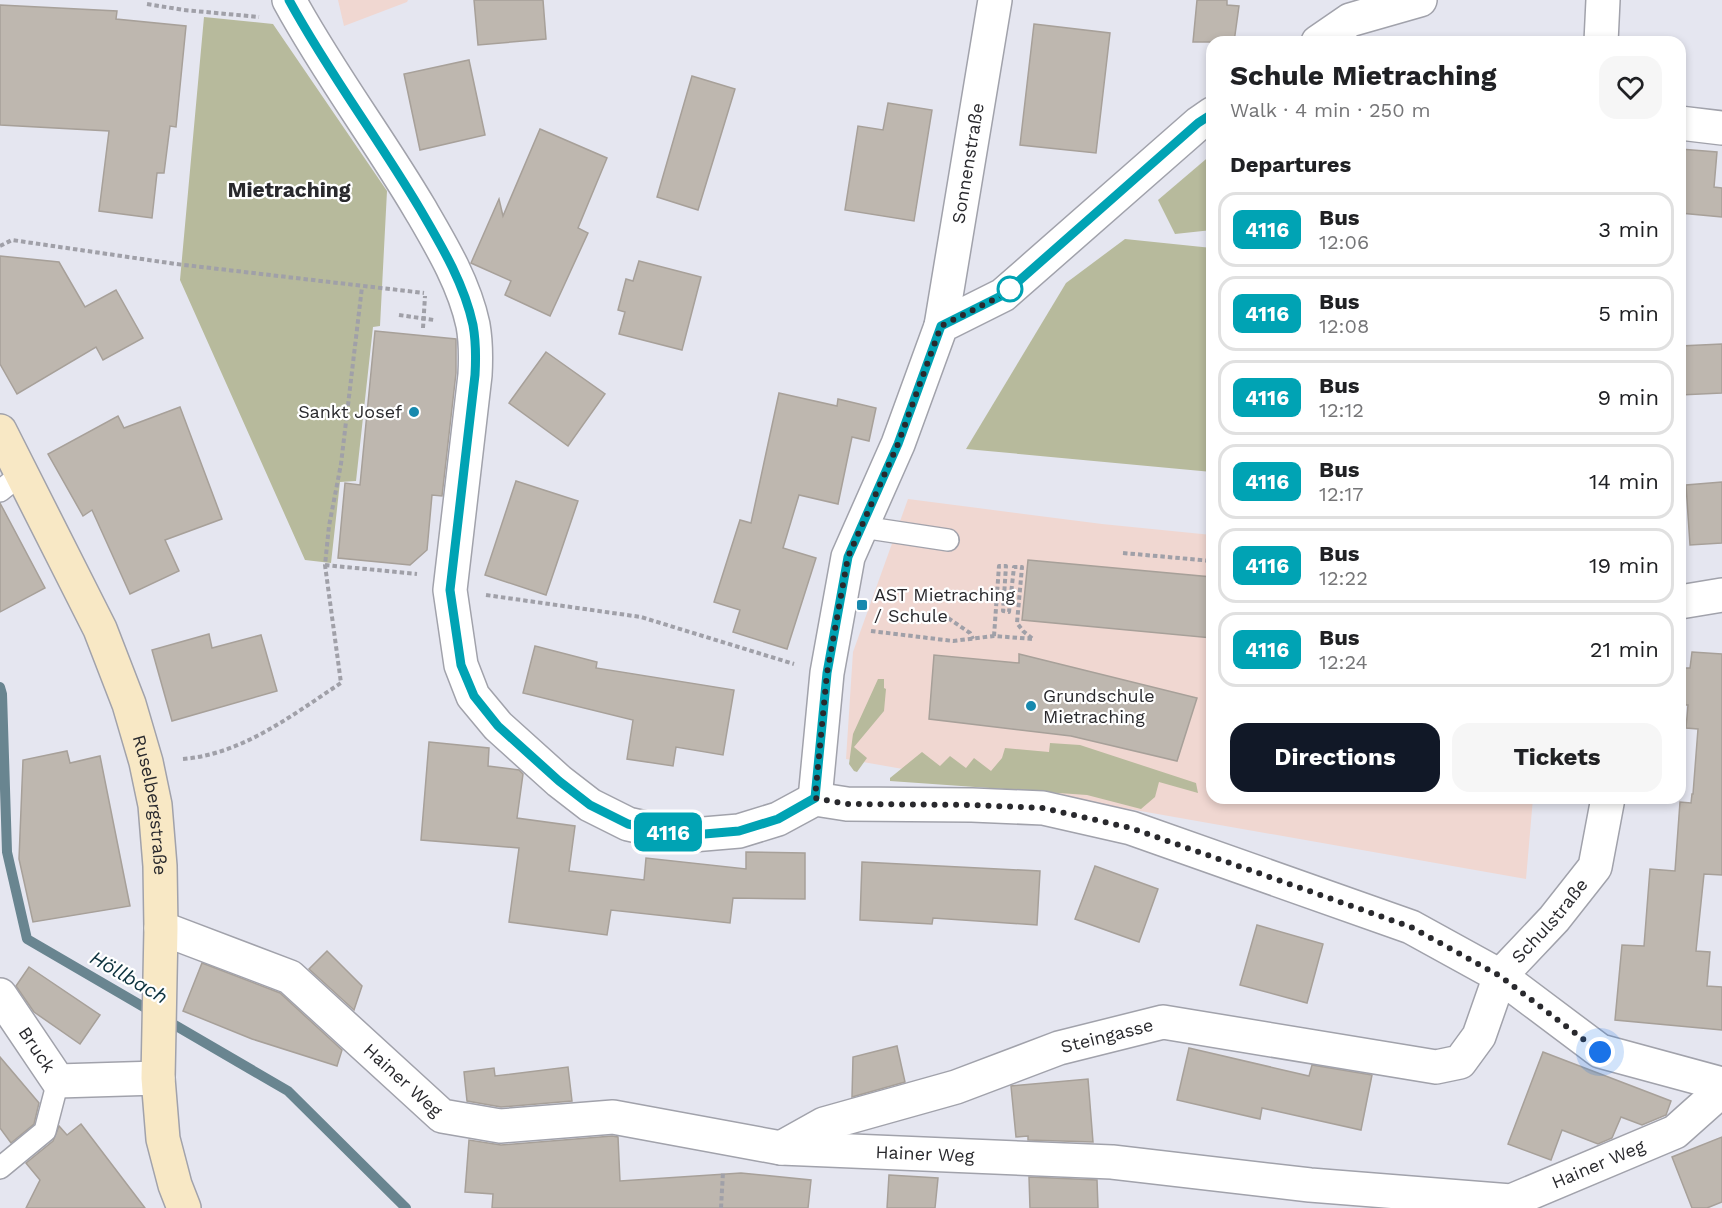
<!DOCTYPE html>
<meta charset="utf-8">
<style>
:root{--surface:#fff;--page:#f6f6f6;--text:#202124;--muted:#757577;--line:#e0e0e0;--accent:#111827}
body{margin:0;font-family:"Work Sans",sans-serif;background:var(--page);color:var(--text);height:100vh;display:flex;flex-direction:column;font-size:22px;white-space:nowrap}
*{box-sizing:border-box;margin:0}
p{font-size:20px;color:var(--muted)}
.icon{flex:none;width:33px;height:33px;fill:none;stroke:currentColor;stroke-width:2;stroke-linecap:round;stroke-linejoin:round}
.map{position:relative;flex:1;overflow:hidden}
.panel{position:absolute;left:1206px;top:36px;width:480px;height:768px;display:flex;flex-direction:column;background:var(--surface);border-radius:18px;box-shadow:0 3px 9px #0003}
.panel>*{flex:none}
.badge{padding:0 12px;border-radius:9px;font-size:21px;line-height:39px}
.you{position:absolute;width:30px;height:30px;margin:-15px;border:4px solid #fff;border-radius:50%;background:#1a73e8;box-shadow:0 0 0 9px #1a73e833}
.map>.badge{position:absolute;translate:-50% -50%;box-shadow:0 0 0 3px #fff}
h2{padding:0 24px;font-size:22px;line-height:54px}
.round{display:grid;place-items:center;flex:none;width:63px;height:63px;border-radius:18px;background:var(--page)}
.headline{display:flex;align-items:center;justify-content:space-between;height:102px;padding:0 24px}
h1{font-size:28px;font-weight:700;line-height:45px}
.cta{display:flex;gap:12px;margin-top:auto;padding:12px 24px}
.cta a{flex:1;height:69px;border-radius:18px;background:var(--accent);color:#fff;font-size:24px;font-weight:700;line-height:69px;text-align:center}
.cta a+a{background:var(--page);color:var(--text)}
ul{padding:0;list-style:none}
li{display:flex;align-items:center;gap:18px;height:75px;margin:0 12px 9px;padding:0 12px;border:3px solid var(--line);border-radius:18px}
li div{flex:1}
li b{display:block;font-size:22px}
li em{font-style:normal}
li .badge{min-width:66px;font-weight:700;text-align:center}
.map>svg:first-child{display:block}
.education{fill:#f0d7d1}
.green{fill:#b7ba9c}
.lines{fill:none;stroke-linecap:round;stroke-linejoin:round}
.stream{stroke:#698590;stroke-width:10}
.building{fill:#beb7af;stroke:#a7a099;stroke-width:1.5}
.service-casing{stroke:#a1a2ab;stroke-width:24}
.minor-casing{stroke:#a1a2ab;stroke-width:36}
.secondary-casing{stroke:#a1a2ab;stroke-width:36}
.path{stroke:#a0a0a8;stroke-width:4;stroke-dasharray:4.5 3;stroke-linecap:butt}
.service{stroke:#fff;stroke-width:21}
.minor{stroke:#fff;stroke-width:33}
.secondary{stroke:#f8e8c5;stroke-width:33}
.line-casing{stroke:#fff;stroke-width:14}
.line{stroke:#00a3b4;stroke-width:9}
.walk{stroke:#29292d;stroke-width:6;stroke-dasharray:0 10.8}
.stop-dot{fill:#fff;stroke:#00a3b4;stroke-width:3}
.poi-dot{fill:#1789ae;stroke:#fff;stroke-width:2}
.labels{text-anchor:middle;stroke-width:4.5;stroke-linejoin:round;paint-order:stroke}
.street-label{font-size:18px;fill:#29292d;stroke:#fff}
.poi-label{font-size:18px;fill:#29292d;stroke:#fff;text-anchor:start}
.water-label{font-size:20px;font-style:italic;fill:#0d323e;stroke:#fff}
.quarter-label{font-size:21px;font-weight:bold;fill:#29292d;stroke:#fff}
</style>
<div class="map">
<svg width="1722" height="1208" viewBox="0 0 1722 1208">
<rect width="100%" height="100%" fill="#e5e6f0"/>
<!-- education -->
<g class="education">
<path d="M338 0H408L407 2 344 26Z"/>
<path d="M908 499 1102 524 1212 535V798H1533L1526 879 846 759 853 652Z"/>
</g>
<!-- green -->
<g class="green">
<path d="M204 17 273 24 387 191 380 326 373 327 356 481 340 482 331 563 305 560 180 280Z"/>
<path d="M1212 154V230L1175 234 1158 200Z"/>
<path d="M1125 239 1212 248V472L966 449 1066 283Z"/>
<path d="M878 679H884V688L886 689 884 711 854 747 867 758 857 772 854 771 849 764 853 734Z"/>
<path d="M1050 743 1080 745 1196 783 1198 793 1159 782 1155 797 1141 809 1087 795 890 781V778L922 752 940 766 950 756 966 768 974 758 991 771 1002 758 1005 748 1049 752Z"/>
</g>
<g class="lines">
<!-- stream -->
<path class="stream" d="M0 687 2 694 7 852 27 939 288 1091 406 1208"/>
</g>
<!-- building -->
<g class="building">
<path d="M474 0H543L546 39 478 45Z"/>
<path d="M1197 0H1227V5L1239 6 1234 42H1193Z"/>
<path d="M0 5 117 11 116 19 186 26 176 127 170 126 164 173H157L152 218 99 211 109 131 0 125Z"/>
<path d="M1034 24 1110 33 1096 153 1020 145Z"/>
<path d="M469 60 485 135 420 150 404 74Z"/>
<path d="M692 76 735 89 698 210 657 197Z"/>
<path d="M888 103 932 110 914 221 845 210 858 126 883 130Z"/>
<path d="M540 129 607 158 578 228 588 233 550 316 505 295 511 281 471 263 499 199 503 216Z"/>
<path d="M1680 149 1717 152 1714 187 1722 188V217L1680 213Z"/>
<path d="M0 256 59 262 85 307 116 290 143 338 103 360 96 347 17 394 0 364Z"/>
<path d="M639 261 701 277 682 350 619 334 625 312 618 310 626 279 633 281Z"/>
<path d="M375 331 456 339V373L442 496 432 495 427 550 410 565 338 558 345 483 360 485Z"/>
<path d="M1722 344V393L1680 395V346Z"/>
<path d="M546 352 605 394 568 446 509 403Z"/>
<path d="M779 393 837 406 838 399 876 408 869 441 852 437 838 504 799 495 783 548 816 558 787 649 733 632 740 610 714 602 740 520 751 523Z"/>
<path d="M180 407 222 519 165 540 179 571 130 594 92 510 83 516 48 454 118 416 124 428Z"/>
<path d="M516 481 578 501 546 595 485 575Z"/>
<path d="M1722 482V543L1690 545 1686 485Z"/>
<path d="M0 503 45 588 0 612Z"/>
<path d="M1028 560 1212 577V638L1022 620Z"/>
<path d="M209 634 212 648 261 635 277 691 172 721 152 650Z"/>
<path d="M535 646 597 662 596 668 734 690 723 755 676 747 673 766 627 759 633 720 523 693Z"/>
<path d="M1692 652 1722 654V875L1704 874 1696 951 1710 952 1707 986 1722 987V1030L1615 1020 1622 945 1644 946 1650 869 1675 871 1680 802 1691 803 1692 794H1693L1698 729 1686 728 1688 705H1680L1681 668H1690Z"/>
<path d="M1019 654 1197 698 1177 761 1071 736 929 719 934 655 1019 663Z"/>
<path d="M429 742 489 748 488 766 519 770 523 774 517 818 575 826 569 871 644 880 646 858 746 869V852L805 853V899L733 898 730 923 611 910 607 935 509 922 519 848 421 840Z"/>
<path d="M67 751 70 763 100 756 130 906 33 922 19 859 23 760Z"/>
<path d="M862 862 1040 871 1037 925 933 918 932 924 860 920Z"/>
<path d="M1095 866 1158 889 1139 942 1075 919Z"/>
<path d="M1257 925 1323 944 1307 1003 1240 985Z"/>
<path d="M327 951 362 986 354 1010 309 969Z"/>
<path d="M202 963 280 993 342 1050 337 1066 252 1039 183 1011Z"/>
<path d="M29 967 100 1015 80 1044 34 1012 16 986Z"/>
<path d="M897 1046 905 1082 852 1097 853 1057Z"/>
<path d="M1189 1048 1309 1076 1312 1065 1372 1075 1361 1130 1262 1108 1260 1119 1177 1100Z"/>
<path d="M1543 1052 1671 1101 1666 1115 1642 1125 1621 1117 1612 1138 1598 1144 1562 1130 1551 1160 1508 1144Z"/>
<path d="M0 1057 39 1103 34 1124 11 1143 0 1128Z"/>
<path d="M568 1067 572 1101 501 1107 467 1101 464 1072 494 1068 495 1076Z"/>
<path d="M1088 1079 1093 1142 1028 1140V1136L1016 1137 1011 1086Z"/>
<path d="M81 1124 145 1208H26L40 1180 26 1163 53 1141 59 1126 67 1135Z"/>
<path d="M612 1136 618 1137 620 1181 741 1173 811 1180 808 1208H492L493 1194 465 1192 469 1140 501 1145Z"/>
<path d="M1722 1137V1202L1707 1208H1692L1672 1157Z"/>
<path d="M889 1175 938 1178 935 1208H887Z"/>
<path d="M1029 1177 1097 1180 1098 1208H1030Z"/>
</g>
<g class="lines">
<!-- service casing -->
<g class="service-casing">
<g id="service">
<path d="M0 491 20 475"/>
<path d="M862 527 948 540"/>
<path d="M0 1168 45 1131 58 1081"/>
</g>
</g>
<!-- minor casing -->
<g class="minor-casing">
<g id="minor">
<path id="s1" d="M289 0C328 72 378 138 420 209 441 245 464 283 473 325 476 342 476 357 475 375L450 590 461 665 473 696 498 726 559 781 590 805 628 824 664 832 692 835 739 831 778 819 815 799 847 804 972 805 1043 808 1131 828 1411 927 1500 976 1554 919 1595 867 1608 798"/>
<path d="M1318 42 1350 20 1420 0"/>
<path d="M1601 42 1603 0"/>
<path d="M1680 123 1722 128"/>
<path id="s2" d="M941 326 995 0"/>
<path d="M1680 602 1722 595"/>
<path d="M815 799 827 673 848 557 898 444 941 326 1003 295 1199 123 1212 114"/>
<path id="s3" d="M161 928 290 977 442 1116 500 1126 613 1117 781 1148 1112 1162 1310 1185 1511 1201 1675 1132 1722 1090"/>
<path id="s4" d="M0 995 58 1081 158 1078"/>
<path id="s5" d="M781 1148 824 1124 956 1087 1059 1048 1163 1022 1436 1067 1460 1062 1479 1036 1500 976 1600 1051 1722 1084"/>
</g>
</g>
<!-- secondary casing -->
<g class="secondary-casing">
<g id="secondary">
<path id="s6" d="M0 431 100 629 129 704 146 762 155 805 160 866 161 928 158 1078 163 1139 175 1185 184 1208"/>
</g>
</g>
<!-- path -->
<g class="path">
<path d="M147 4 184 10 259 17"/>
<path d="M0 246 12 240 176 264 424 293"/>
<path d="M399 315 434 320"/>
<path d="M423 328 425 296"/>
<path d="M1123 553 1212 561"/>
<path d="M325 565 417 574"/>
<path d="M486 595 641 617 794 664"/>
<path d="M942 614 970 633 973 639"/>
<path d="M871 631 953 641 994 636 1033 639"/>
<path d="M994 636 999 566H1006L1003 611 1009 612 1014 567H1022L1017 623 1023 631 1034 640"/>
<path d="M183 759C243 754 292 715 341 683L325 565 329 526 341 464 362 287"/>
<path d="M721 1208 723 1172"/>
</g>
<!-- service -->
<use href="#service" class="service"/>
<!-- minor -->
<use href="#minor" class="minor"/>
<!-- secondary -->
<use href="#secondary" class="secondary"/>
</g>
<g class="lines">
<!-- line casing -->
<g class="line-casing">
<path id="line" d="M289 0C328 72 378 138 420 209 441 245 464 283 473 325 476 342 476 358 475 375L450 590 461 665 474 696 498 726 559 781 590 805 628 824 664 832 693 835 739 831 778 819 815 798 827 673 848 557 898 444 941 326 1003 295 1198 123 1212 114"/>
</g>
<!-- line -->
<use href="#line" class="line"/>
<!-- walk -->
<path class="walk" d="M1010 289 1003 295 941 326 898 444 848 557 827 673 815 798 847 804 972 805 1043 808 1131 828 1411 927 1500 976 1600 1052"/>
</g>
<!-- markers -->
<circle class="stop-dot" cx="1010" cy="289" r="12"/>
<g class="poi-dot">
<circle cx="414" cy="412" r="6"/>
<rect x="856" y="599" width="12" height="12" rx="3"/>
<circle cx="1031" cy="706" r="6"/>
</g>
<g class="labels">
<!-- street labels -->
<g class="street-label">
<text dy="6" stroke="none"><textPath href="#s2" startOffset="165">Sonnenstraße</textPath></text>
<text dy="6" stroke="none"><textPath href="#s6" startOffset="406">Ruselbergstraße</textPath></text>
<text dy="6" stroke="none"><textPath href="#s1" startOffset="1940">Schulstraße</textPath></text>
<text dy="6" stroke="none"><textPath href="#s5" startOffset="346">Steingasse</textPath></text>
<text dy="6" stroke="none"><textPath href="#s4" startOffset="66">Bruck</textPath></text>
<text dy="6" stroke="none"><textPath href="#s3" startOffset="291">Hainer Weg</textPath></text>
<text dy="6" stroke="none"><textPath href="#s3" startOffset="831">Hainer Weg</textPath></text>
<text dy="6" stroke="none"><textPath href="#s3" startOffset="1514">Hainer Weg</textPath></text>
</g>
<!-- poi labels -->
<g class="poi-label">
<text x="402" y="418" text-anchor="end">Sankt Josef</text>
<text x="874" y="601">AST Mietraching<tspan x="874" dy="21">/ Schule</tspan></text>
<text x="1043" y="702">Grundschule<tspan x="1043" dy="21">Mietraching</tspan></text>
</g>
<!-- water labels -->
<g class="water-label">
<text transform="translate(129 977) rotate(30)" y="7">Höllbach</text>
</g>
<!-- quarter labels -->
<g class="quarter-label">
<text x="289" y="197">Mietraching</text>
</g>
</g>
</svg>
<div class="you" style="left:1600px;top:1052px"></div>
<b class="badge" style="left:668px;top:832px;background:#00a3b4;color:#fff">4116</b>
<section class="panel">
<div class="headline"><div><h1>Schule Mietraching</h1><p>Walk · 4 min · 250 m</p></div><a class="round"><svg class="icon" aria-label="heart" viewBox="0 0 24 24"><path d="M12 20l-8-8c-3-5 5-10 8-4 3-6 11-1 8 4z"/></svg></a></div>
<h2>Departures</h2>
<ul>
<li><span class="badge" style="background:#00a3b4;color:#fff">4116</span><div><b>Bus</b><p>12:06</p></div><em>3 min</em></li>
<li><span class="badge" style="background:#00a3b4;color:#fff">4116</span><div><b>Bus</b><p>12:08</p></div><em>5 min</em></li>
<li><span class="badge" style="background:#00a3b4;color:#fff">4116</span><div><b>Bus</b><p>12:12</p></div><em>9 min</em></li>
<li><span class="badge" style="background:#00a3b4;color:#fff">4116</span><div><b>Bus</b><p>12:17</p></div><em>14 min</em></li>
<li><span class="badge" style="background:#00a3b4;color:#fff">4116</span><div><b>Bus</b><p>12:22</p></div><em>19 min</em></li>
<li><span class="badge" style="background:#00a3b4;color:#fff">4116</span><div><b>Bus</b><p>12:24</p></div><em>21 min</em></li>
</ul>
<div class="cta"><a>Directions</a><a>Tickets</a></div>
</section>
</div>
